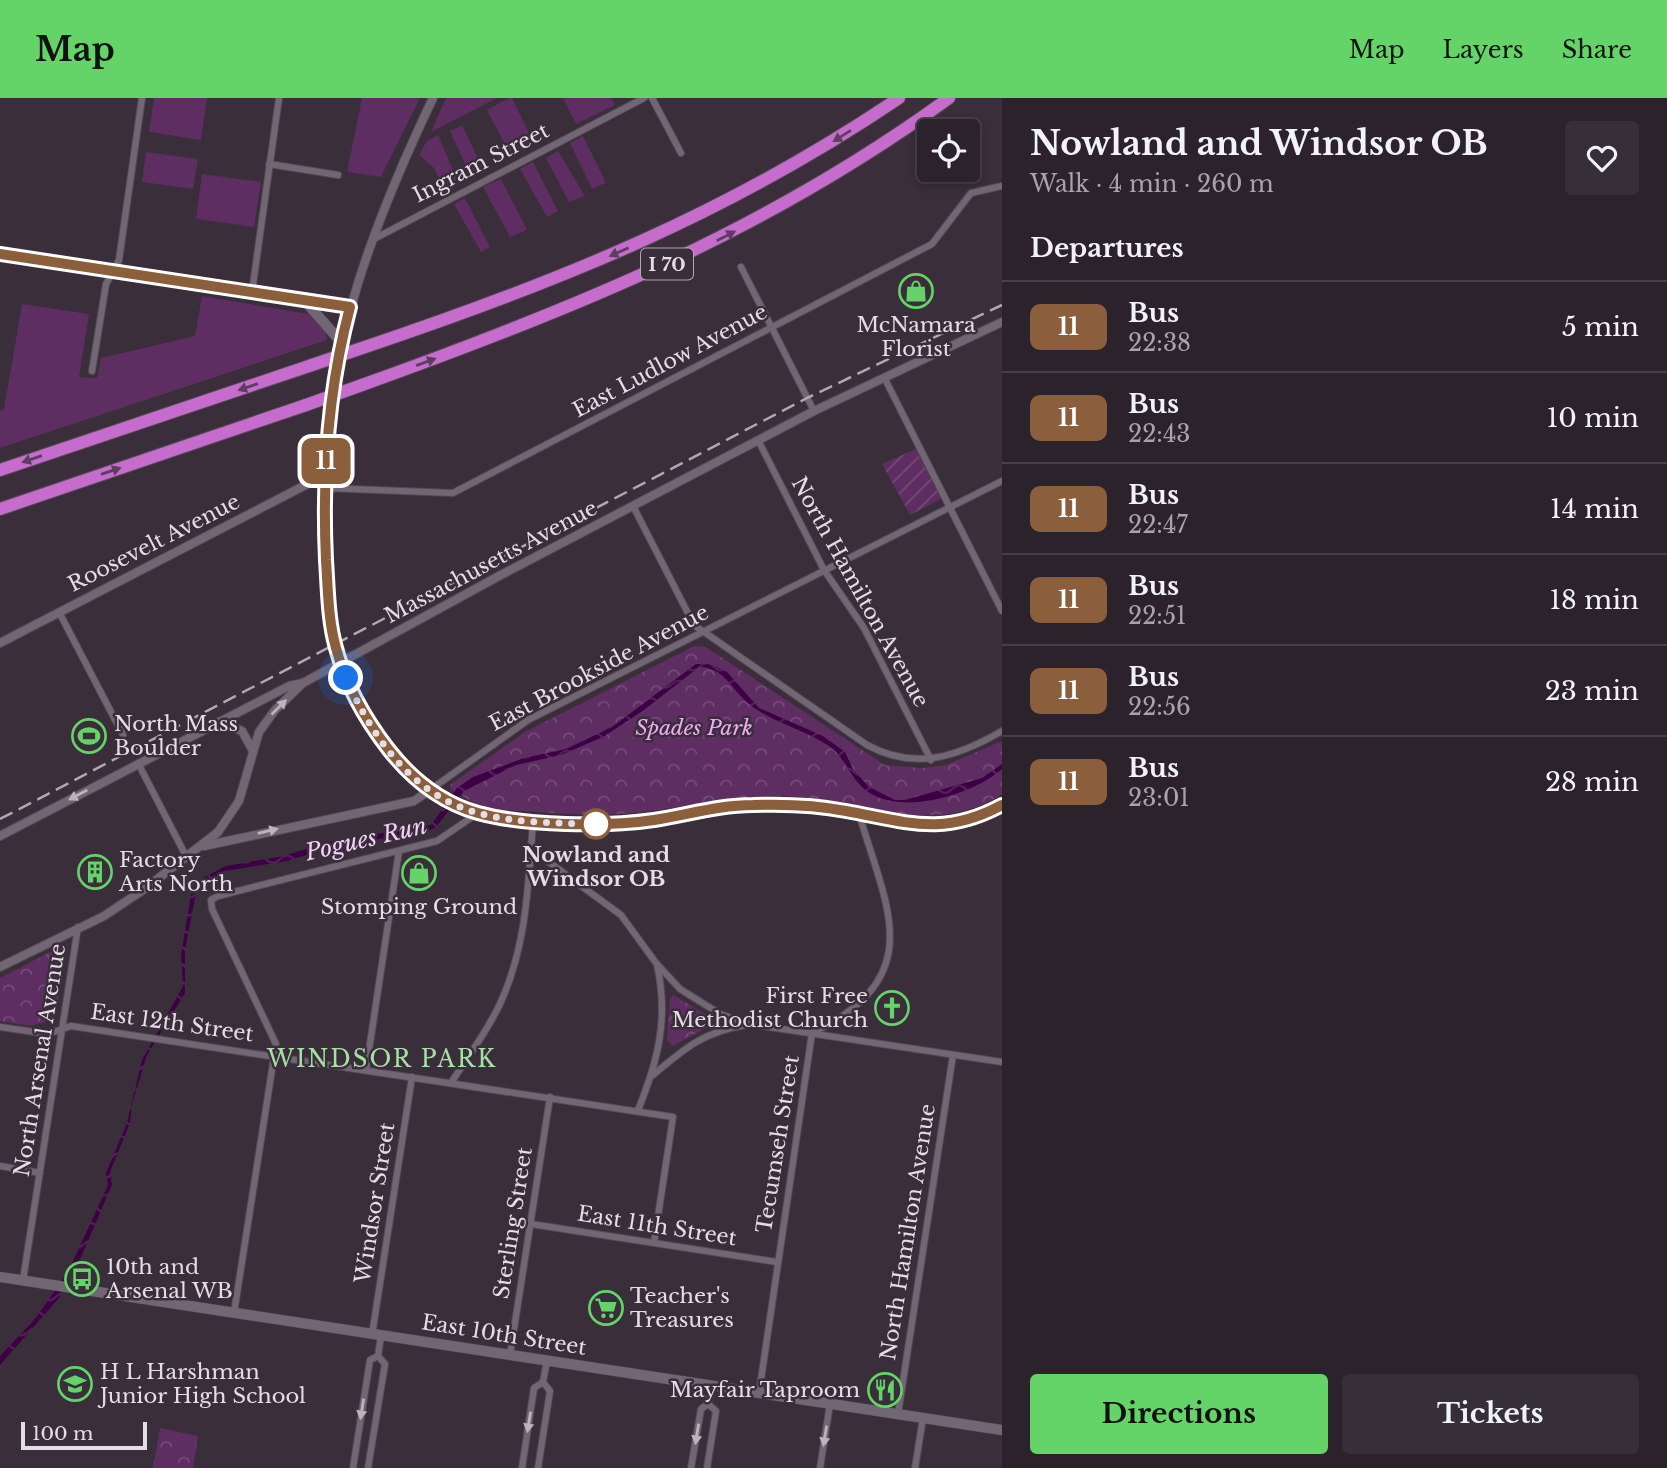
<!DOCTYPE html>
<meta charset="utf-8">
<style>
:root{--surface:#2b222c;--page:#372f38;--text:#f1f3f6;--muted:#a6a4a9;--line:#473f48;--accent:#64d468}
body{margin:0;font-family:"Libre Baskerville",serif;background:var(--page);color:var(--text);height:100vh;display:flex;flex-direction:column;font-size:26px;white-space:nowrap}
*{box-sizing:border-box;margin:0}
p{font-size:23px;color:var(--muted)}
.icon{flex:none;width:38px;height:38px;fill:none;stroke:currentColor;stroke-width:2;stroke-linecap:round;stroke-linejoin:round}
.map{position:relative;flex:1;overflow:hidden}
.sheet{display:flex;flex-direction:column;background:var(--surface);width:665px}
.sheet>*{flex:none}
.badge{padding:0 14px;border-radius:10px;font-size:24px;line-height:46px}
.controls{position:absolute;left:917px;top:21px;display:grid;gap:14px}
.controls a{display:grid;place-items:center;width:63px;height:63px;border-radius:7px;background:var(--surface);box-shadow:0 4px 10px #0003,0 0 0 2px var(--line);font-size:35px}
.scale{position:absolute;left:21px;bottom:18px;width:126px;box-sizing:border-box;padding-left:7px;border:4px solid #e5dde5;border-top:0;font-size:19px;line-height:24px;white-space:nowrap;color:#e5dde5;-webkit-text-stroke:5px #392e3a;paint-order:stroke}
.you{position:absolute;width:35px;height:35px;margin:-18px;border:5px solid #fff;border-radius:50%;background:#1a73e8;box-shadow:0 0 0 10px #1a73e833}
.map>.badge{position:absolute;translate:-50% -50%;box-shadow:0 0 0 4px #fff}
h2{padding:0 28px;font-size:26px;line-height:63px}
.round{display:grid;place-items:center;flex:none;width:74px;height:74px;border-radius:7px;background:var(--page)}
.headline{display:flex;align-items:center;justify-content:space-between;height:119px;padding:0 28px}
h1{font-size:33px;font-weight:700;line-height:52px}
.cta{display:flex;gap:14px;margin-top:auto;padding:14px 28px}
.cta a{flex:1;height:80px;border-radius:7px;background:var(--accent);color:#111;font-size:28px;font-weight:700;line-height:80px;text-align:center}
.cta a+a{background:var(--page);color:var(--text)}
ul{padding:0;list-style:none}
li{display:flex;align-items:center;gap:21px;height:91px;padding:0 28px;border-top:2px solid var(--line)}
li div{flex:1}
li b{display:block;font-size:26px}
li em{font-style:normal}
li .badge{min-width:77px;font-weight:700;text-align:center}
header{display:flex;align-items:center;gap:42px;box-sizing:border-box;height:98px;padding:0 35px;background:var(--accent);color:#111}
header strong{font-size:33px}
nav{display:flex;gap:38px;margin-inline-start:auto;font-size:24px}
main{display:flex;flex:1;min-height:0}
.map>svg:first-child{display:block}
.grass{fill:#5e2d62}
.park{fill:url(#park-crowns)}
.garden{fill:url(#garden-furrows)}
.water{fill:url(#water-waves)}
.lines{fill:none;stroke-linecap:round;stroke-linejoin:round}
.minor-casing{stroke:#534a54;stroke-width:8}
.tertiary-casing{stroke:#534a54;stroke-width:10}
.secondary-casing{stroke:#534a54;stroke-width:11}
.motorway-casing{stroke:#534a54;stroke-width:14}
.minor{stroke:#736674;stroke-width:6}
.tertiary{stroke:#736674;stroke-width:8}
.secondary{stroke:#736674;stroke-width:10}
.motorway{stroke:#c66ccd;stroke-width:12}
.rail{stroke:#b0a7b1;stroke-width:2.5;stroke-dasharray:14 7;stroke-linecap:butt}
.motorway-bridge-casing{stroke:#534a54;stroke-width:14;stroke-linecap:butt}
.motorway-bridge{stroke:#c66ccd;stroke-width:12}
.oneway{fill:#5c3e5f}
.oneway2{fill:#bdb3bd}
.line-casing{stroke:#fff;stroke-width:16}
.line{stroke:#8b5e3c;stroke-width:10}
.walk{stroke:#e5dde5;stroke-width:7;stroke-dasharray:0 12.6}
.stop-dot{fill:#fff;stroke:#8b5e3c;stroke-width:3.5}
.labels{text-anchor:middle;stroke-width:5;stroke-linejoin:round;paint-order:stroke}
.shield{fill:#392e3a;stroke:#b1a8b2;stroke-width:2}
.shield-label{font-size:19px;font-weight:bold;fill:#e5dde5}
.street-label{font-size:21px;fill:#e5dde5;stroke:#392e3a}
.poi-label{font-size:21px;fill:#e5dde5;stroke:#392e3a;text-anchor:start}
.park-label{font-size:21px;font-style:italic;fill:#efabf4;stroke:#392e3a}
.stop-label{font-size:21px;font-weight:bold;fill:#e5dde5;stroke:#392e3a}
.water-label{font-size:23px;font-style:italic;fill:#f3d0f5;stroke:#392e3a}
.neighbourhood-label{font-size:23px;letter-spacing:2px;fill:#a6e0a5;stroke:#392e3a}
</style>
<header>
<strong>Map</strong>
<nav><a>Map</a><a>Layers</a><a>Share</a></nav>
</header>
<main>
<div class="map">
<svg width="1002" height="1370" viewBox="0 0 1002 1370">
<defs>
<pattern id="park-crowns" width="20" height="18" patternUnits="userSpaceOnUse" patternTransform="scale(1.75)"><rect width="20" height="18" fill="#5e2d62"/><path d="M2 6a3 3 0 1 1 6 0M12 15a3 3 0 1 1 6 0" fill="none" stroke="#754b78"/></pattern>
<pattern id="garden-furrows" width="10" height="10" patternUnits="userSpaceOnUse" patternTransform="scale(1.75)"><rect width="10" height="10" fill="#5e2d62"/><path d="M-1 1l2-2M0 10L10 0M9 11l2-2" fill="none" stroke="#754b78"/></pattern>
<pattern id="water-waves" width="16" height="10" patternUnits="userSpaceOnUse" patternTransform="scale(1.75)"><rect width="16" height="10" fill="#3e0044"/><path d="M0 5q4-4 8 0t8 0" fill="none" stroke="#5a255f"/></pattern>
</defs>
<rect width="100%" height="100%" fill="#392e3a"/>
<!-- grass -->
<g class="grass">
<path d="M154 0H207L201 42 149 34Z"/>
<path d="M362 0H420L381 79 347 74Z"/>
<path d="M446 0H497L431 34Z"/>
<path d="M509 0H512L534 46 511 58 487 12Z"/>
<path d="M563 0H611L615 7 576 26Z"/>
<path d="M462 27 484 73 471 79 450 33Z"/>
<path d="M438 37 459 86 444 93 434 70 419 57 427 43Z"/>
<path d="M583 38 606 85 592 91 570 45Z"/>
<path d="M558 53 585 98 569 104 546 60Z"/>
<path d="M146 54 198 61 193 91 142 84Z"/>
<path d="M533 64 558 113 547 119 520 71Z"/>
<path d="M202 76 261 84 254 129 196 121Z"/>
<path d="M501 81 527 132 510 139 483 89Z"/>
<path d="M465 100 490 149 481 154 454 106Z"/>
<path d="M202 198 309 216 324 228 327 242 0 350V313L4 311 22 206 89 216 79 279 97 280 101 260 195 238Z"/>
</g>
<!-- park -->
<g class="park">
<path d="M694 548 706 549 885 667 922 670 946 667 1002 643V696C931 743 853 698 775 698 730 698 689 709 644 714 604 719 563 716 523 713 509 712 488 713 476 706 470 703 458 695 450 691L451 686 525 634Z"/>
<path d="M60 849 66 857 55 921 31 928 0 923V880Z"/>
<path d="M673 897 711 919 713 926 673 948 667 942 670 901Z"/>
<path d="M160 1330 198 1338 193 1370H153Z"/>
</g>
<!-- garden -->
<path class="garden" d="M916 351 941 401 910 417 882 366Z"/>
<!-- water -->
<path class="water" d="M696 566H710L727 574 759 610 823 638 845 654 853 671 869 689 895 702H905L982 680 1002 666V671C971 698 896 720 863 690 849 677 844 658 829 648 803 631 773 625 749 606 731 591 724 569 699 569L644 612 603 639 561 657 516 667 464 693 436 729 430 732 329 750 287 763 224 773 196 794 185 852V895L147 957 132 1006 130 1025 110 1074 112 1087 82 1157 59 1200 0 1267V1258L34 1222 67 1176 108 1087 106 1075 127 1025 142 962 183 888 181 857 192 791 203 780 226 768 284 758 328 744 431 727 457 690 473 679 524 660 566 651 612 629Z"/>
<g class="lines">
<!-- minor casing -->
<g class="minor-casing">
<g id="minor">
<path d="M652 0 681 55"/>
<path d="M269 66 338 77"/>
<path d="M372 142 644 0"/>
<path d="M741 169 814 313"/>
<path d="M252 194 279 0"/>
<path d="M92 273 106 186 119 162 142 0"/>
<path d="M884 279 1002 513"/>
<path d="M758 342 824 472 864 530 931 662"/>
<path d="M325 390 453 395 932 146 971 95 1002 88"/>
<path d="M633 408 694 527 867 647C915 673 957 659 1002 633"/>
<path d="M59 514 123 637"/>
<path d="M138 665 187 760"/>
<path d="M430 692 528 622 1002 383"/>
<path d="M531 751 621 817 656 865 680 891 720 916 749 926 1002 964"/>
<path d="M0 929 48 936 71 928 673 1019 654 1145"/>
<path d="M366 972 399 753"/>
<path d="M653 977C685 950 703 934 746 927"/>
<path d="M451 985C467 960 486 935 499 908 527 849 528 787 533 724"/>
<path d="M638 1012C658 963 669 920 657 867"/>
<path d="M0 1068 40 1075"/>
<path d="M531 1126 777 1164"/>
<path d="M23 1182 78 829"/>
<path d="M234 1215 276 946 212 811 211 802 218 798 437 743 478 715"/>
<path d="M372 1237 412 979"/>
<path d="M510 1257 550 999"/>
<path d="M378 1258 381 1238"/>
<path d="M543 1284 547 1262"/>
<path d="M759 1295 812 935C928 879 888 813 859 716"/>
<path d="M898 1316 953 957"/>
<path d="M353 1370 370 1262 378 1258"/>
<path d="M368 1370 385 1266 378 1258"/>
<path d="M522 1370 534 1290 543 1284"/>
<path d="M538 1370 550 1293 543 1284"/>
<path d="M691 1370 701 1311 708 1306 711 1288"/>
<path d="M707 1370 716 1313 708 1306"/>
<path d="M820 1370 830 1306"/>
<path d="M915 1370 923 1320"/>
</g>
</g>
<!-- tertiary casing -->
<g class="tertiary-casing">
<g id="tertiary">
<path d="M325 390C325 250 374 124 433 0"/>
<path d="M0 545 325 377"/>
<path d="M219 624 242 633 252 651"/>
<path d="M0 738 289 588 303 585 499 478 814 313 1002 224"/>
<path d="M204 748 414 703 430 692"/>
<path d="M0 869 104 818 146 790 218 734 239 703 259 634 275 612 303 585"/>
</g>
</g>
<!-- secondary casing -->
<g class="secondary-casing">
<g id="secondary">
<path d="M0 156 350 209"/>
<path d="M305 203 341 244"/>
<path d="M325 390C323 440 323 498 335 548 353 617 401 688 471 713 510 727 561 726 602 726 657 726 709 706 764 707 791 707 818 708 843 712 905 723 942 740 1002 707"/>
<path d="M0 1179 1002 1332"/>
</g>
</g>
<!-- motorway casing -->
<g class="motorway-casing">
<g id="motorway">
<path d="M368 248C561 183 729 115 899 0"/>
<path d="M362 287C574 211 765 134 949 0"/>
<path d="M0 372 312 267"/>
<path d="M0 411 306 307"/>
</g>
</g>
<!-- minor -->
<use href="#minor" class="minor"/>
<!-- tertiary -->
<use href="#tertiary" class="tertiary"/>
<!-- secondary -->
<use href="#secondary" class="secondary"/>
<!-- motorway -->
<use href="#motorway" class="motorway"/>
<!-- rail -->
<path class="rail" d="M0 721 807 300 1002 207"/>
<!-- motorway-bridge casing -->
<g class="motorway-bridge-casing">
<g id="motorway-bridge">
<path d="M312 267 368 248"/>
<path d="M306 307 362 287"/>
</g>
</g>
<!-- motorway-bridge -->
<use href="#motorway-bridge" class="motorway-bridge"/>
</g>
<!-- one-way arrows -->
<defs><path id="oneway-solid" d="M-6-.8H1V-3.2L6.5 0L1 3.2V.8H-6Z" transform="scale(1.75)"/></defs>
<g class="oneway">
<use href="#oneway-solid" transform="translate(842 38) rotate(148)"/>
<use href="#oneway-solid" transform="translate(726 138) rotate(-27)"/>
<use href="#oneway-solid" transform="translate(619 154) rotate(156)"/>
<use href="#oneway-solid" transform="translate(426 264) rotate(-20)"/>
<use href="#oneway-solid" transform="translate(248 289) rotate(161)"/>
<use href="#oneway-solid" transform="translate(32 361) rotate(161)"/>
<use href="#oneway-solid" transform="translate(111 373) rotate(-19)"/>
</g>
<g class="oneway2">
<use href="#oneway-solid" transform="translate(279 609) rotate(-45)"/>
<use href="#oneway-solid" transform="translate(78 697) rotate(152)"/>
<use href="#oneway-solid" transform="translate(268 733) rotate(-13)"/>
<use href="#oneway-solid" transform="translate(362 1311) rotate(99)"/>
<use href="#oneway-solid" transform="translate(529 1324) rotate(99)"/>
<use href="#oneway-solid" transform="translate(697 1336) rotate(99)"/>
<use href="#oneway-solid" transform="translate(825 1338) rotate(99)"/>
</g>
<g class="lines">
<!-- line casing -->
<g class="line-casing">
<path id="line" d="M0 156 350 209C328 292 322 376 326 462 328 491 328 522 336 550 346 588 365 621 389 652 412 681 442 705 478 715 526 728 605 729 654 722 687 717 719 707 753 707 783 706 816 707 846 713 907 724 943 739 1002 707"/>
</g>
<!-- line -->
<use href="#line" class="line"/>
<!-- walk -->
<path class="walk" d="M346 580C372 639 413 698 478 715 517 726 562 725 602 726H596"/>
</g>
<!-- icons -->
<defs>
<g id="shop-ring" transform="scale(1.75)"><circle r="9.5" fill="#392e3a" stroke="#64d468" stroke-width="1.5"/><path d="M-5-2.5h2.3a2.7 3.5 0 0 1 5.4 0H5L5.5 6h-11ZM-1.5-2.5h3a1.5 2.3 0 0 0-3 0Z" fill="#64d468"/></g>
<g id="stadium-ring" transform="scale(1.75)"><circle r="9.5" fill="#392e3a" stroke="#64d468" stroke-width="1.5"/><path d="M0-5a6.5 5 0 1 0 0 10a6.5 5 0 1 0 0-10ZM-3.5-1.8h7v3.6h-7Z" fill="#64d468"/></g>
<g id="building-ring" transform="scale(1.75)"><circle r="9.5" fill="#392e3a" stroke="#64d468" stroke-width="1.5"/><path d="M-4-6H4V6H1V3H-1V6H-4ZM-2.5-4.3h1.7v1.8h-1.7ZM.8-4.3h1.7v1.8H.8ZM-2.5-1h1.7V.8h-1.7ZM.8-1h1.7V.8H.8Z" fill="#64d468"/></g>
<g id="church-ring" transform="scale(1.75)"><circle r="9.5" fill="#392e3a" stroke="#64d468" stroke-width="1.5"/><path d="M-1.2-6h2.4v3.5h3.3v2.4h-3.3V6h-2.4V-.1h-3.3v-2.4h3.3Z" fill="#64d468"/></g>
<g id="bus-ring" transform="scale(1.75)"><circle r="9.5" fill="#392e3a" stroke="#64d468" stroke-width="1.5"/><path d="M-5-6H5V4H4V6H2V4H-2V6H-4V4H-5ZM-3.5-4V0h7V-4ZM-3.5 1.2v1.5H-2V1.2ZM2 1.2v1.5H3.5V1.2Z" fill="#64d468"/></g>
<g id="supermarket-ring" transform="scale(1.75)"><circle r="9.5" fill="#392e3a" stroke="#64d468" stroke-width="1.5"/><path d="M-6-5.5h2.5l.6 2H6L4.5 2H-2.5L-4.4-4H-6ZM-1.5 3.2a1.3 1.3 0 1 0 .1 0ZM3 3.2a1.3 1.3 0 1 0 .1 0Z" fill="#64d468"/></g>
<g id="school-ring" transform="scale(1.75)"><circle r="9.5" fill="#392e3a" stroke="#64d468" stroke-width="1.5"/><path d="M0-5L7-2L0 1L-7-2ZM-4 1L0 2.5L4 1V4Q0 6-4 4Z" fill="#64d468"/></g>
<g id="restaurant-ring" transform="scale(1.75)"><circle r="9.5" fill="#392e3a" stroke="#64d468" stroke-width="1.5"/><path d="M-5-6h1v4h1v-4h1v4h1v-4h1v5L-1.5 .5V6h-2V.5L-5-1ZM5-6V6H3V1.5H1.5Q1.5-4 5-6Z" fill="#64d468"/></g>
</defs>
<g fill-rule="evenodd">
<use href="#shop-ring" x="916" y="193"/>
<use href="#stadium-ring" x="89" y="638"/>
<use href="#building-ring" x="95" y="774"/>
<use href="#shop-ring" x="419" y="775"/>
<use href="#church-ring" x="892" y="910"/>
<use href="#bus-ring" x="82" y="1181"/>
<use href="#supermarket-ring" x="606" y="1210"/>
<use href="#school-ring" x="75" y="1286"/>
<use href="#restaurant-ring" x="885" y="1292"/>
</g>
<!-- markers -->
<circle class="stop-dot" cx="596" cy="726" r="14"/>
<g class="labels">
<!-- shield labels -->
<rect class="shield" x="641" y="150.5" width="52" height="31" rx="5"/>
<g class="shield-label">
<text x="667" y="173">I 70</text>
</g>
<!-- street labels -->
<g class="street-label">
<text transform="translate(481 65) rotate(-27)" y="7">Ingram Street</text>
<text transform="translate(670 263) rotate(-28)" y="7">East Ludlow Avenue</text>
<text transform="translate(154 445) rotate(-27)" y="7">Roosevelt Avenue</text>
<text transform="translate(491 464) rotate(-28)" y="7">Massachusetts Avenue</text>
<text transform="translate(860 494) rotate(61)" y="7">North Hamilton Avenue</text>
<text transform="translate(599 570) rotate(-28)" y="7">East Brookside Avenue</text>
<text transform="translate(172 925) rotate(8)" y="7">East 12th Street</text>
<text transform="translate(40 962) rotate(-81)" y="7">North Arsenal Avenue</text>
<text transform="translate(778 1046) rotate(-81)" y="7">Tecumseh Street</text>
<text transform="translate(375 1105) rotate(-81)" y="7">Windsor Street</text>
<text transform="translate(513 1125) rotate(-81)" y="7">Sterling Street</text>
<text transform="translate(657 1128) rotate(9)" y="7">East 11th Street</text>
<text transform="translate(908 1134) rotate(-81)" y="7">North Hamilton Avenue</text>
<text transform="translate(504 1237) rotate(9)" y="7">East 10th Street</text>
</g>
<!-- poi labels -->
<g class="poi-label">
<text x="916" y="234" text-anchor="middle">McNamara<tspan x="916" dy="24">Florist</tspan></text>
<text x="114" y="633">North Mass<tspan x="114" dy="24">Boulder</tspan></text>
<text x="119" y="769">Factory<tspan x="119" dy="24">Arts North</tspan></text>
<text x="419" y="816" text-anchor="middle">Stomping Ground</text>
<text x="868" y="905" text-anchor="end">First Free<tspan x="868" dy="24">Methodist Church</tspan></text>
<text x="106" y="1176">10th and<tspan x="106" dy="24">Arsenal WB</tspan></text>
<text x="630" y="1205">Teacher's<tspan x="630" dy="24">Treasures</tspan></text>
<text x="100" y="1281">H L Harshman<tspan x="100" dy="24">Junior High School</tspan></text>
<text x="860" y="1299" text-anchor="end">Mayfair Taproom</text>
</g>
<!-- park labels -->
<g class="park-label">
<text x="694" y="637">Spades Park</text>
</g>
<!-- stop labels -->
<g class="stop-label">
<text x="596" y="764">Nowland and<tspan x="596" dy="24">Windsor OB</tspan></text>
</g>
<!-- water labels -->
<g class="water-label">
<text transform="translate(366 741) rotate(-13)" y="8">Pogues Run</text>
</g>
<!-- neighbourhood labels -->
<g class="neighbourhood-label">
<text x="382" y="969">WINDSOR PARK</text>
</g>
</g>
</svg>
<div class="controls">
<a><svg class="icon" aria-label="locate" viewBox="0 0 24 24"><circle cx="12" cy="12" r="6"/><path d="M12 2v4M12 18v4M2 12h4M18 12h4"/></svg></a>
</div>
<div class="scale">100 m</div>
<div class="you" style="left:346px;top:580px"></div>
<b class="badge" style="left:326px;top:363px;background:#8b5e3c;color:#fff">11</b>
</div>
<section class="sheet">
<div class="headline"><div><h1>Nowland and Windsor OB</h1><p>Walk · 4 min · 260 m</p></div><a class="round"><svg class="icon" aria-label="heart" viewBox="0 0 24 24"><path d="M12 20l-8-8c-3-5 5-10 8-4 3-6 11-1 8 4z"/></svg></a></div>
<h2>Departures</h2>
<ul>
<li><span class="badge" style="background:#8b5e3c;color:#fff">11</span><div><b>Bus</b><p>22:38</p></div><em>5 min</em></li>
<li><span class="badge" style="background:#8b5e3c;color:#fff">11</span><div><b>Bus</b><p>22:43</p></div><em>10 min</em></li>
<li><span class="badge" style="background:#8b5e3c;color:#fff">11</span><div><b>Bus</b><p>22:47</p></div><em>14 min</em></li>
<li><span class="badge" style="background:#8b5e3c;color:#fff">11</span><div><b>Bus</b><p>22:51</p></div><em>18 min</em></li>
<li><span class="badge" style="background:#8b5e3c;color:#fff">11</span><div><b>Bus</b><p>22:56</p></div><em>23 min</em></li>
<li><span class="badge" style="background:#8b5e3c;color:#fff">11</span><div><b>Bus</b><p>23:01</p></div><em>28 min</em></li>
</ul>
<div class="cta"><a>Directions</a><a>Tickets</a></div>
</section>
</main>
